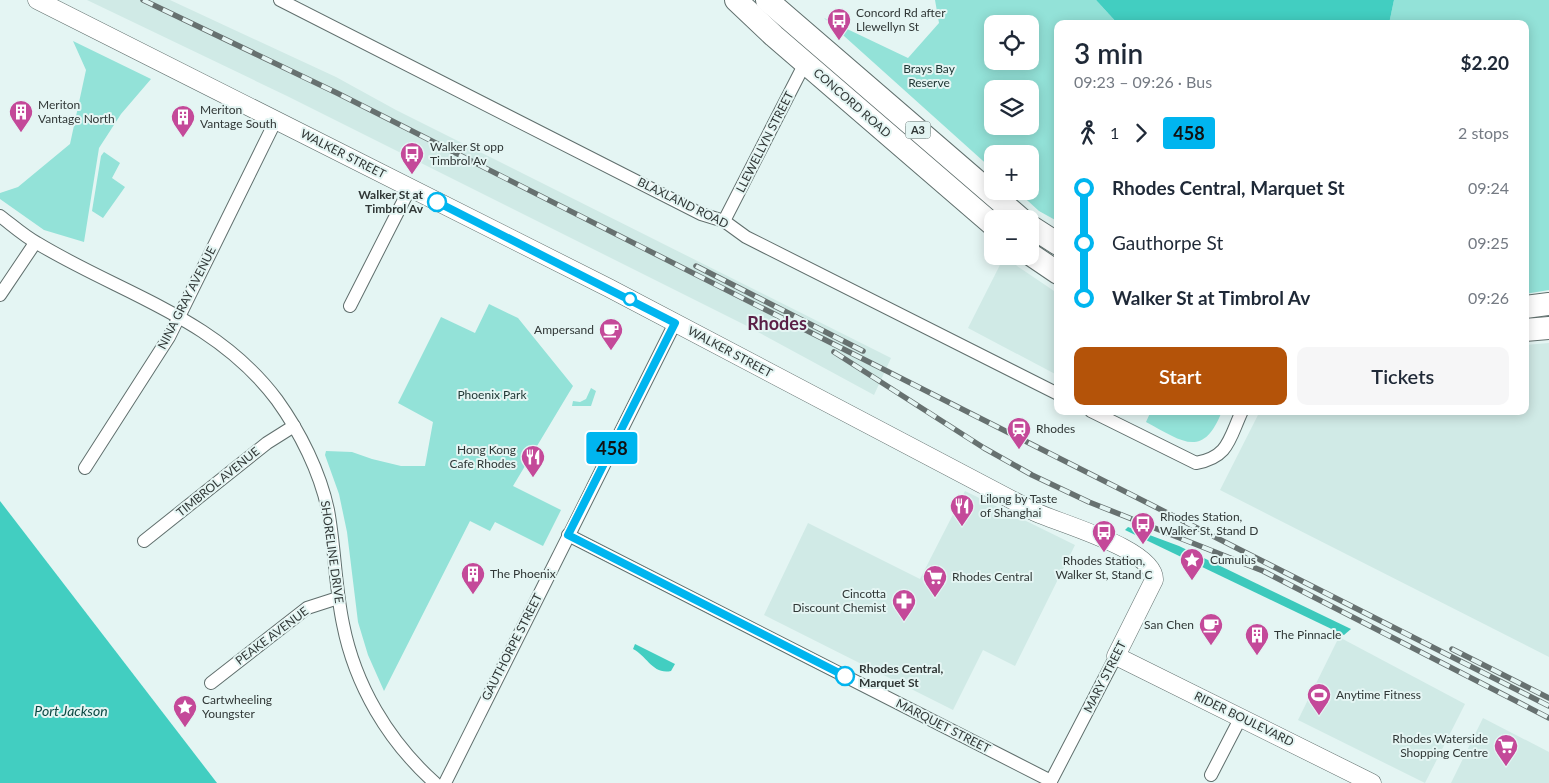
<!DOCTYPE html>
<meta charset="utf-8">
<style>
:root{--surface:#fff;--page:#f6f6f7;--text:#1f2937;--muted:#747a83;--accent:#b45309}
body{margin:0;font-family:Lato,sans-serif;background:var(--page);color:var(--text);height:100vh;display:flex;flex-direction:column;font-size:19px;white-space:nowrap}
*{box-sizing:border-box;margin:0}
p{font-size:16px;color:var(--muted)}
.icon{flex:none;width:28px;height:28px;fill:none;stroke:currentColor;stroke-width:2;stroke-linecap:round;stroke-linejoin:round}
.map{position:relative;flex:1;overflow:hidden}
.sheet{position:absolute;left:1054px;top:20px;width:475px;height:395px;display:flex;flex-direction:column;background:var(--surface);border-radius:10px;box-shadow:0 2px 12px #0003}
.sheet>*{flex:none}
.badge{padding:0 10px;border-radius:4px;font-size:18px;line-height:32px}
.tools{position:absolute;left:984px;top:15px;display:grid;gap:10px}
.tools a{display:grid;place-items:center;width:55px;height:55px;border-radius:10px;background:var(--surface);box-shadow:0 2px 12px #0003;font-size:25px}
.map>.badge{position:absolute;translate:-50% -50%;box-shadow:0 0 0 2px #fff}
.legs{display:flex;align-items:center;gap:8px;height:55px;padding:0 20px;font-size:16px}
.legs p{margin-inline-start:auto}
.head{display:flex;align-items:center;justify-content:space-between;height:85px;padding:0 20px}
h1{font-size:28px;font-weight:600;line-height:38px}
.button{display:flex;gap:10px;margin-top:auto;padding:10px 20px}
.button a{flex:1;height:58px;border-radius:10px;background:var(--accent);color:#fff;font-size:20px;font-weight:600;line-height:58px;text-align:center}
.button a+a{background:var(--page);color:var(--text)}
ul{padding:0 20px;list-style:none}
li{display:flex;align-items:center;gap:18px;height:55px;font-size:19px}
li i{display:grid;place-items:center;width:8px;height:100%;margin:0 6px;background:currentColor}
li i::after{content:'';width:12px;height:12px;margin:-6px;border:4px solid;border-radius:50%;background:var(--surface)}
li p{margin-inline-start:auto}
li:first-child i{background:linear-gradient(#0000 50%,currentColor 0)}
li:last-child i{background:linear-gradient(currentColor 50%,#0000 0)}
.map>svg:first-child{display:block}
.built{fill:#d0eae6}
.green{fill:#93e2d8;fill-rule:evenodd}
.forest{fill:#3cc9bc}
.water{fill:#42cec1}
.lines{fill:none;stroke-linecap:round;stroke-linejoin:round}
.street-casing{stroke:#606f6d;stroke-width:14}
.secondary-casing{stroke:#606f6d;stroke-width:19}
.highway-casing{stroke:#606f6d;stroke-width:24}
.street{stroke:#fff;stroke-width:12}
.secondary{stroke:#fff;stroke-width:18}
.highway{stroke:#fff;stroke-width:22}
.rail-casing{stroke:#677170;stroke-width:5.5}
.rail{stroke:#e4f5f3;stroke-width:4;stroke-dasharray:11;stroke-linecap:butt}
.line-1-casing{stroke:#fff;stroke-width:11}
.line-1{stroke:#00b5ef;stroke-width:8}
.stop-1-dot{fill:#fff;stroke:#00b5ef;stroke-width:2.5}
.labels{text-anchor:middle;stroke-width:4;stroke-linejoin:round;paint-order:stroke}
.shield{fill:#e4f5f3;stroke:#66706f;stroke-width:1}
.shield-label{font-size:11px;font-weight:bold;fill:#303736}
.poi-label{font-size:12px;fill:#303736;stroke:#e4f5f3;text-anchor:start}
.park-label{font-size:12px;fill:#213836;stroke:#e4f5f3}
.street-label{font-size:12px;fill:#303736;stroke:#e4f5f3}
.stop-label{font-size:12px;font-weight:bold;fill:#303736;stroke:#e4f5f3;text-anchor:end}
.water-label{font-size:14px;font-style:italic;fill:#0d4a45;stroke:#e4f5f3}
.district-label{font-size:18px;font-weight:bold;fill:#5a1e45;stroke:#e4f5f3}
</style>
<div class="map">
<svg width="1549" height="783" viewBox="0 0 1549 783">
<rect width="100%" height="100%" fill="#e4f5f3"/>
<!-- built -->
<g class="built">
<path d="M87 0H170L336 77 396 110 891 358 874 395 747 326 287 96Z"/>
<path d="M1004 257 1057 293V375L968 328Z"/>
<path d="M1549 343V657L1220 490 1260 411H1525V345Z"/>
<path d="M965 491 1075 545 1015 666 983 650 953 710 764 615 808 523 920 579Z"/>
<path d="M1339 637 1465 704 1425 783 1298 720Z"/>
<path d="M1483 718 1549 752V783H1451Z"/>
</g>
<!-- green -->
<g class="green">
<path d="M935 0H1096L1118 24H1058L1057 221 1039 211 1017 191H1030V154H992V169L824 18 908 58 939 23ZM992 24H1030V61H992ZM992 89H1030V126H992Z"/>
<path d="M1394 0H1549V290L1525 294V24H1389Z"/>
<path d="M73 41 151 79 121 114 99 148 84 242 44 230 0 199V193L18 187 70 144 86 70Z"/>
<path d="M104 152 120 163 112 178 125 187 103 218 92 211 101 156Z"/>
<path d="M489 304 518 318 573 386 513 486 561 510 543 546 495 522 490 531 470 521 384 691 368 655 358 622 347 532 339 494 325 455 326 451 352 452 372 459 401 466H425L433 422 398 403 441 317 475 333Z"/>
<path d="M591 388 596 391 591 406H572L573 401 580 402 586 399Z"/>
<path d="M1151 411H1222C1203 460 1182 441 1146 422Z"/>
</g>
<!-- forest -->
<path class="forest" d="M1128 527 1179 546 1351 629 1344 635 1125 530Z"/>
<!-- water -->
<g class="water">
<path d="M1096 0H1394L1389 24H1118Z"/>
<path d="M0 501 217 783H0Z"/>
<path d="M635 644 675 664 671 671C653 675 647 656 633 649Z"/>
</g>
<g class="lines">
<!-- street casing -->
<g class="street-casing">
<g id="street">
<path d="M280 0 701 214 724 221 746 237 1058 394"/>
<path d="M0 216C12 225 24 236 37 243 121 294 215 317 277 400 300 432 320 472 328 510 335 548 335 586 343 624 355 685 388 741 435 783"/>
<path d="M724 221 805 63"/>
<path d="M0 295 35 243"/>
<path d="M350 306 410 188"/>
<path d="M1091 411 1196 463C1229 457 1229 439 1242 411"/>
<path d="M85 468 169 337 276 120"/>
<path d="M568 535 1051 781"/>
<path d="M144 541 267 443 294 426"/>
<path d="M211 683 307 608 338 598"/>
<path d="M1211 775 1241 717"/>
<path d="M445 783 675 323"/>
<path d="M1050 783 1116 656"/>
</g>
</g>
<!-- secondary casing -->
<g class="secondary-casing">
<path id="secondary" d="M37 0 609 288 1033 511C1057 523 1156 549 1154 580L1116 656 1372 783"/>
</g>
<!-- highway casing -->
<g class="highway-casing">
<g id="highway">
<path d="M736 0 774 36 992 224"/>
<path d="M767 0 1021 219"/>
<path d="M1030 226 1058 244"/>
<path d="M1030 254 1058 273"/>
<path d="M1525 307 1549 304"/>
<path d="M1525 330 1549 328"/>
</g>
</g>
<!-- street -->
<use href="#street" class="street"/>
<!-- secondary -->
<use href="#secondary" class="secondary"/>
<!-- highway -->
<use href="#highway" class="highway"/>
<!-- rail casing -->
<g class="rail-casing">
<g id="rail">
<path d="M143 0 337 93 1549 706"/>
<path d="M696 266 863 351"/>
<path d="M834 352 984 448 1032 475 1089 502 1263 571 1549 718"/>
<path d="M1452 649 1549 698"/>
</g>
</g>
<!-- rail -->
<use href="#rail" class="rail"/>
</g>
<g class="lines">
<!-- line-1 casing -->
<g class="line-1-casing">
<path id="line-1" d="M437 202 675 323 568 535 845 676"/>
</g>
<!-- line-1 -->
<use href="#line-1" class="line-1"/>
</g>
<!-- icons -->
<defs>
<g id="bus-pin" transform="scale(1.25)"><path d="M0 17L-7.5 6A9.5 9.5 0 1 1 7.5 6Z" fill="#c44999" stroke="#e4f5f3"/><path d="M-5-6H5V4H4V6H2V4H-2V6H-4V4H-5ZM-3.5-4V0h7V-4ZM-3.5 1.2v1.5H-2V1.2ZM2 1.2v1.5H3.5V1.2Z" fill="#fff"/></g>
<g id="building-pin" transform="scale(1.25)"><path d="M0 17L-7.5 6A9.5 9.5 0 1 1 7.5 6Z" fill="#c44999" stroke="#e4f5f3"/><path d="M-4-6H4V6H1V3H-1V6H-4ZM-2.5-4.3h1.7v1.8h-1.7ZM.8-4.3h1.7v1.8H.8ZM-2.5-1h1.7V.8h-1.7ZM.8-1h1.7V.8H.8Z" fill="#fff"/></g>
<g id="cafe-pin" transform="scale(1.25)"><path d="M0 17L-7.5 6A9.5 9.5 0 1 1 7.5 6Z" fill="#c44999" stroke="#e4f5f3"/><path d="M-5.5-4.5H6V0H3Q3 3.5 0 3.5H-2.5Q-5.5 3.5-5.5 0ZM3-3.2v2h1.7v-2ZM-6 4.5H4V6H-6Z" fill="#fff"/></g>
<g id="station-pin" transform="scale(1.25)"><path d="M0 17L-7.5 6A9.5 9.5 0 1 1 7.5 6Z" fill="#c44999" stroke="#e4f5f3"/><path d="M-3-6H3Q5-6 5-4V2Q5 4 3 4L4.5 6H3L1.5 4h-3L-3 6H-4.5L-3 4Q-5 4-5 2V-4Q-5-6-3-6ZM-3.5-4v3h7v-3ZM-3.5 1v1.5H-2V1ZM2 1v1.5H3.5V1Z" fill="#fff"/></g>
<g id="restaurant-pin" transform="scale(1.25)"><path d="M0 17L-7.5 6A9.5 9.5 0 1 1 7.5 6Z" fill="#c44999" stroke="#e4f5f3"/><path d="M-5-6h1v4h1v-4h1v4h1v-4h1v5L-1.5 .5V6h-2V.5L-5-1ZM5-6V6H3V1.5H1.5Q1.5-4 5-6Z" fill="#fff"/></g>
<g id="sight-pin" transform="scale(1.25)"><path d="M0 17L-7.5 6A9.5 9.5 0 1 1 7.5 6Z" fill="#c44999" stroke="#e4f5f3"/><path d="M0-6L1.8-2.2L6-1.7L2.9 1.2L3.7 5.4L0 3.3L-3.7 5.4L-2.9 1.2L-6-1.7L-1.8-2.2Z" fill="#fff"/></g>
<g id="supermarket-pin" transform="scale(1.25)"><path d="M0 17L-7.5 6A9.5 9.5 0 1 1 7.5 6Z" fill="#c44999" stroke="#e4f5f3"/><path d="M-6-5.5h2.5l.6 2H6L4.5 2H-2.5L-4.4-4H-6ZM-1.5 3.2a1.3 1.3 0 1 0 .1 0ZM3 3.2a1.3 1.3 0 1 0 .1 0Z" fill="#fff"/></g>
<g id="pharmacy-pin" transform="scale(1.25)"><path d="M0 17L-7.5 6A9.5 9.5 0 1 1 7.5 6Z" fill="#c44999" stroke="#e4f5f3"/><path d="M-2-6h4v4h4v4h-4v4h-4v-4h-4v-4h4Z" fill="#fff"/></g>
<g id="stadium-pin" transform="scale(1.25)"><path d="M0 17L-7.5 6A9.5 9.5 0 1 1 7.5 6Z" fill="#c44999" stroke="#e4f5f3"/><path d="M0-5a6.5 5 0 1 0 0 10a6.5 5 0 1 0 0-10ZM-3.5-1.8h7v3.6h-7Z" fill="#fff"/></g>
</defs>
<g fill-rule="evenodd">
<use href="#bus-pin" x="839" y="20"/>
<use href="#building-pin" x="21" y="112"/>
<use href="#building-pin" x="183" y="117"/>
<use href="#bus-pin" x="412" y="154"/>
<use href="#cafe-pin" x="611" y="330"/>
<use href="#station-pin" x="1019" y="429"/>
<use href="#restaurant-pin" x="533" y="457"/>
<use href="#restaurant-pin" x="962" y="506"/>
<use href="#bus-pin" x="1143" y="524"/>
<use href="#bus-pin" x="1104" y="532"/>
<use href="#sight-pin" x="1192" y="560"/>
<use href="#building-pin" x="473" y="574"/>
<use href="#supermarket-pin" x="935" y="577"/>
<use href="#pharmacy-pin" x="904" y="601"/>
<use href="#cafe-pin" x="1211" y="625"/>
<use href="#building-pin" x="1257" y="635"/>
<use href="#stadium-pin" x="1319" y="695"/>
<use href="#sight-pin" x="185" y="707"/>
<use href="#supermarket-pin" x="1506" y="746"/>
</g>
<!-- markers -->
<g class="stop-1-dot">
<circle cx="437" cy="202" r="9"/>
<circle cx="630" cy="299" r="6"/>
<circle cx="845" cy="676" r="9"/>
</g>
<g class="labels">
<!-- shield labels -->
<rect class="shield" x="905.5" y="121.5" width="25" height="17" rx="4"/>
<g class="shield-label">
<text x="918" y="134">A3</text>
</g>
<!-- poi labels -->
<g class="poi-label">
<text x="856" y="17">Concord Rd after<tspan x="856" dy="14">Llewellyn St</tspan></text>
<text x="38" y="109">Meriton<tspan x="38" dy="14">Vantage North</tspan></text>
<text x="200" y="114">Meriton<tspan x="200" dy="14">Vantage South</tspan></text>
<text x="430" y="151">Walker St opp<tspan x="430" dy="14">Timbrol Av</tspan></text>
<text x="594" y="334" text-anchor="end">Ampersand</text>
<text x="1036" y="433">Rhodes</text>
<text x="516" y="454" text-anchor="end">Hong Kong<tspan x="516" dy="14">Cafe Rhodes</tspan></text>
<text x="980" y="503">Lilong by Taste<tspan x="980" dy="14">of Shanghai</tspan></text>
<text x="1160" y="521">Rhodes Station,<tspan x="1160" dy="14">Walker St, Stand D</tspan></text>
<text x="1210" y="564">Cumulus</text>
<text x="1104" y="565" text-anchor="middle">Rhodes Station,<tspan x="1104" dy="14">Walker St, Stand C</tspan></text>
<text x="490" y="578">The Phoenix</text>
<text x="952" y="581">Rhodes Central</text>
<text x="886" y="598" text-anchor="end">Cincotta<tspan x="886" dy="14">Discount Chemist</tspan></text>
<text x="1194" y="629" text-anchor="end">San Chen</text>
<text x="1274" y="639">The Pinnacle</text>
<text x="1336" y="699">Anytime Fitness</text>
<text x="202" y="704">Cartwheeling<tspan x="202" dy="14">Youngster</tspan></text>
<text x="1488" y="743" text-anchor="end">Rhodes Waterside<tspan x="1488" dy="14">Shopping Centre</tspan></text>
</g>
<!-- park labels -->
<g class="park-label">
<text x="929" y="73">Brays Bay<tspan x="929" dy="14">Reserve</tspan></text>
<text x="492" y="399">Phoenix Park</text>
</g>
<!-- street labels -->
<g class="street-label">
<text transform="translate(852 103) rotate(41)" y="4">CONCORD ROAD</text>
<text transform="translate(765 142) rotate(-63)" y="4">LLEWELLYN STREET</text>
<text transform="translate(343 154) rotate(27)" y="4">WALKER STREET</text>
<text transform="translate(683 203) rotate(26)" y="4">BLAXLAND ROAD</text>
<text transform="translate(187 298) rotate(-63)" y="4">NINA GRAY AVENUE</text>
<text transform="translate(730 352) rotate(28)" y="4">WALKER STREET</text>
<text transform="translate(218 482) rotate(-39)" y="4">TIMBROL AVENUE</text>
<text transform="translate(332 552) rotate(82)" y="4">SHORELINE DRIVE</text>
<text transform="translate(272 636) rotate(-37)" y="4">PEAKE AVENUE</text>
<text transform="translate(512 647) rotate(-63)" y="4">GAUTHORPE STREET</text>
<text transform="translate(1105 677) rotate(-63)" y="4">MARY STREET</text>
<text transform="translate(1244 719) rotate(26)" y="4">RIDER BOULEVARD</text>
<text transform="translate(943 726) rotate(27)" y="4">MARQUET STREET</text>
</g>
<!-- stop labels -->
<g class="stop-label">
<text x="423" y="199">Walker St at<tspan x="423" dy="14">Timbrol Av</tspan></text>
<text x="859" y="673" text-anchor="start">Rhodes Central,<tspan x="859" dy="14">Marquet St</tspan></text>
</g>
<!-- water labels -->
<g class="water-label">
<text x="71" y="716">Port Jackson</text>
</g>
<!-- district labels -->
<g class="district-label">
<text x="777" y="330">Rhodes</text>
</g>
</g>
</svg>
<div class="tools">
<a><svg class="icon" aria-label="locate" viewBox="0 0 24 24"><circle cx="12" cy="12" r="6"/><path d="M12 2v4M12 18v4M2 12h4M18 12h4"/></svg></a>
<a><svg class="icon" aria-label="layers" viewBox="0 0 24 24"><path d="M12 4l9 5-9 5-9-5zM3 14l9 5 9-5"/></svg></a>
<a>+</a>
<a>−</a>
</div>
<b class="badge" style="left:612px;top:448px;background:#00b5ef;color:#111">458</b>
<section class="sheet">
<div class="head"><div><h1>3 min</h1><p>09:23 – 09:26 · Bus</p></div><b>$2.20</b></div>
<div class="legs"><svg class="icon" aria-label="walk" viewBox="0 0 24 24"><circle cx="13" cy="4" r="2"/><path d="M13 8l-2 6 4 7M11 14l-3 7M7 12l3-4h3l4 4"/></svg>1<svg class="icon" aria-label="forward" viewBox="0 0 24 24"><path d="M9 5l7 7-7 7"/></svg><b class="badge" style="background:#00b5ef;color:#111">458</b><p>2 stops</p></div>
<ul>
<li><i style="color:#00b5ef"></i><b>Rhodes Central, Marquet St</b><p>09:24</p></li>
<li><i style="color:#00b5ef"></i><span>Gauthorpe St</span><p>09:25</p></li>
<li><i style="color:#00b5ef"></i><b>Walker St at Timbrol Av</b><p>09:26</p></li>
</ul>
<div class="button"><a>Start</a><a>Tickets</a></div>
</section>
</div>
